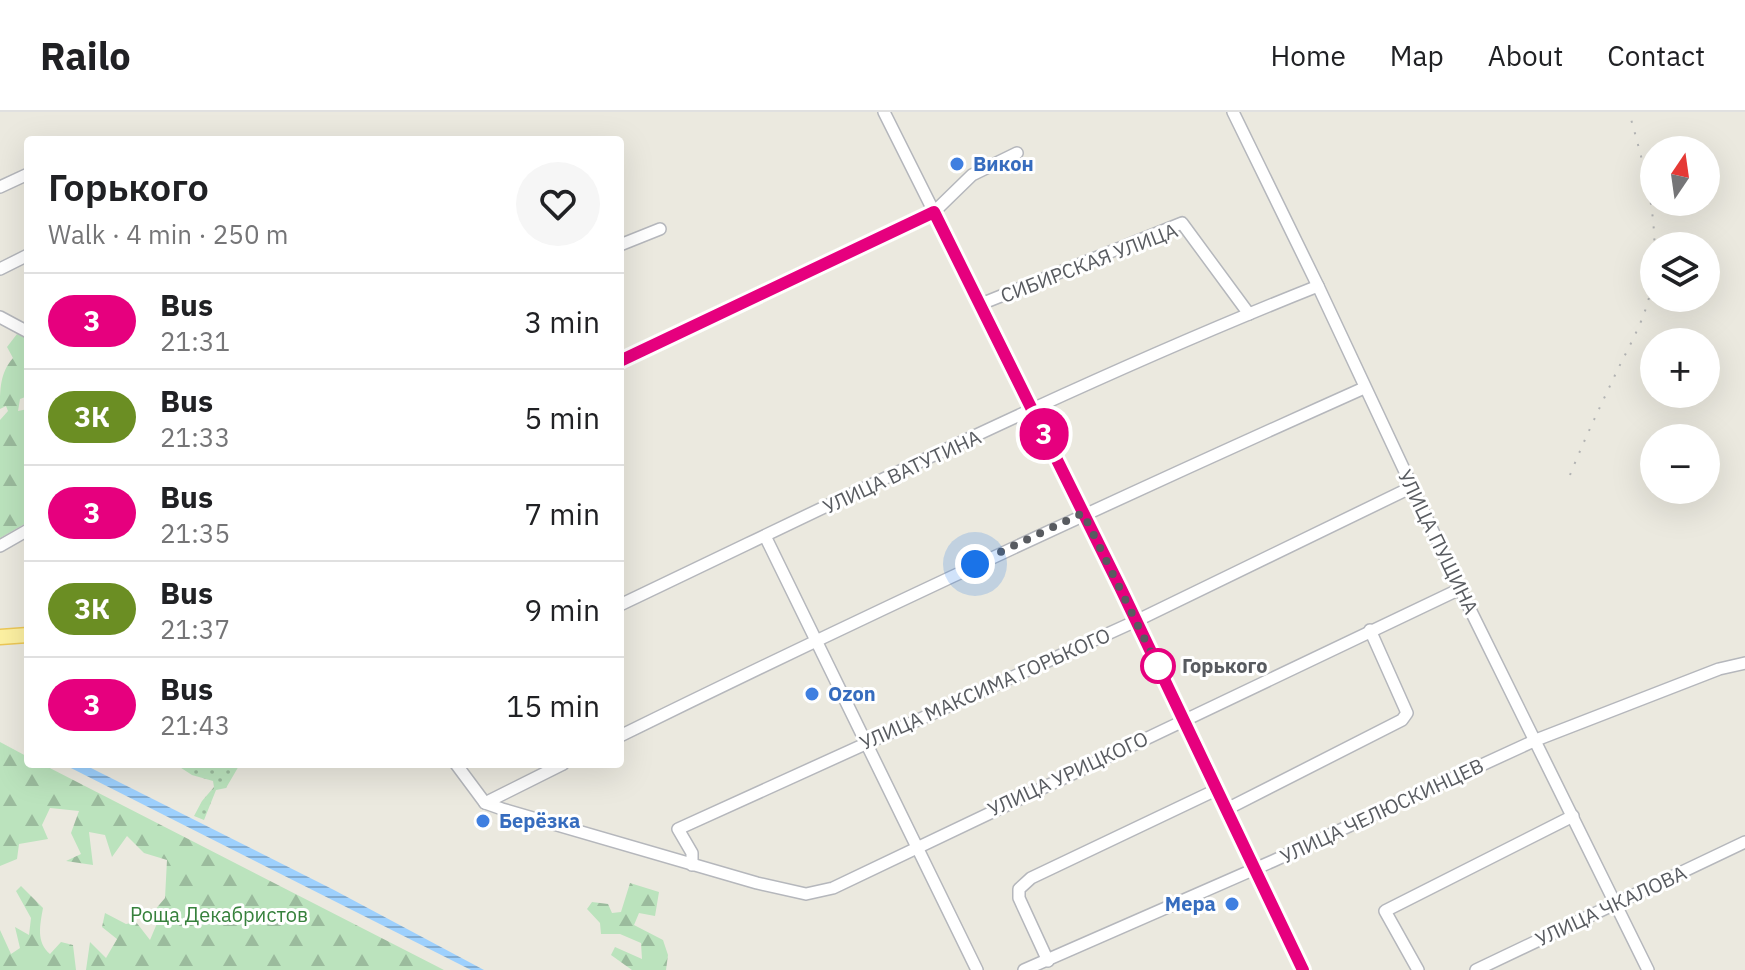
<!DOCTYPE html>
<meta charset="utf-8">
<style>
:root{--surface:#fff;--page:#f6f6f6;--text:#202124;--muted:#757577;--line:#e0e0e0}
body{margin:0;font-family:"IBM Plex Sans",sans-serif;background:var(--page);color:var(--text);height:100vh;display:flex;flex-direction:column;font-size:30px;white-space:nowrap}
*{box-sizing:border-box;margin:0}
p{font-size:26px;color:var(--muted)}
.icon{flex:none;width:44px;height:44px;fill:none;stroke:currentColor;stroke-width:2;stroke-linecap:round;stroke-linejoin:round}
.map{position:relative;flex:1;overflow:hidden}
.details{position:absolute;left:24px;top:24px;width:600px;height:632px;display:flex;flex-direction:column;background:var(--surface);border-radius:8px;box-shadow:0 8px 32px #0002}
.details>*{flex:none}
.badge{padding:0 16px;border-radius:26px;font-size:28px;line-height:52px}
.needle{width:52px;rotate:13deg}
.buttons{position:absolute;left:1640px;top:24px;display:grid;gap:16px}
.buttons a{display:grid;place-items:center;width:80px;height:80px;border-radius:50%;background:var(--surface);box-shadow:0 8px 32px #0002;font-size:40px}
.you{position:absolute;width:40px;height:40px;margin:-20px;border:6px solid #fff;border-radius:50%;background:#1a73e8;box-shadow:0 0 0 12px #1a73e833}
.map>.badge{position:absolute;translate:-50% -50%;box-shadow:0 0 0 4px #fff}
.round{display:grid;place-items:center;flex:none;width:84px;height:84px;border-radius:42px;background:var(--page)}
.head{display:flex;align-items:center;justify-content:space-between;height:136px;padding:0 24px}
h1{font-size:38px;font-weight:600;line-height:60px}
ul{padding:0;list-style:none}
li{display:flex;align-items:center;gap:24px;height:96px;padding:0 24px;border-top:2px solid var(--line)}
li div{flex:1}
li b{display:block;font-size:30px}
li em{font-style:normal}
li .badge{min-width:88px;font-weight:700;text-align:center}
header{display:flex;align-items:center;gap:48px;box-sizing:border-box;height:112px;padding:0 40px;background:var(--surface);border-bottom:2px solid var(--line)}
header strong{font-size:38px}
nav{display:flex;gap:44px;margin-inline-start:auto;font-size:28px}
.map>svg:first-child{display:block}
.grass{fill:url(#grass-dots)}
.forest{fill:url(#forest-firs)}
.water{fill:url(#water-rules)}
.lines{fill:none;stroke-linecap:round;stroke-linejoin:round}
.minor-casing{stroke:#b5b7bc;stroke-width:14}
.major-casing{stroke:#edc856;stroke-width:17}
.minor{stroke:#fff;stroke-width:11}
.major{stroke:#fdf1a2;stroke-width:14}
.rail{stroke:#b2b3b3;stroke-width:2;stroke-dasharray:2 10;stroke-linecap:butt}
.line-casing{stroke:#fff;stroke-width:18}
.line{stroke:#e6007e;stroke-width:12}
.walk{stroke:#585b60;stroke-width:8;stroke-dasharray:0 14.4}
.shop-dot{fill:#3f7fe0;stroke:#fff;stroke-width:3}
.stop-dot{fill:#fff;stroke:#e6007e;stroke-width:4}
.labels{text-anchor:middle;stroke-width:6;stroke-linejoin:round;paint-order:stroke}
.shop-label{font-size:20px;font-weight:bold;fill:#366cbe;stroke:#fff;text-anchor:start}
.street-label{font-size:20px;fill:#585b60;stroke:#fff}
.stop-label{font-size:20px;font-weight:bold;fill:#585b60;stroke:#fff;text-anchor:start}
.park-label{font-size:20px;fill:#36813c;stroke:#fff}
</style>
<header>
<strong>Railo</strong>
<nav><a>Home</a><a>Map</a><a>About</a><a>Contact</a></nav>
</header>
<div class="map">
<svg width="1745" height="858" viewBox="0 0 1745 858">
<defs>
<pattern id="grass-dots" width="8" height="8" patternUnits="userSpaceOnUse" patternTransform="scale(2)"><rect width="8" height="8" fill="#bbe3bd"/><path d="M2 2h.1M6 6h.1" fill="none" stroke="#9bbb9d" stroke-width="1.8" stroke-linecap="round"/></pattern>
<pattern id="forest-firs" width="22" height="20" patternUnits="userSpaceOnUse" patternTransform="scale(2)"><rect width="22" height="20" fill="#bbe3bd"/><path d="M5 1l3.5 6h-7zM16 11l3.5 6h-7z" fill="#9bbb9d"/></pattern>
<pattern id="water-rules" width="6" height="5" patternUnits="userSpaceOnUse" patternTransform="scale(2)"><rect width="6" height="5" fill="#9dd0fd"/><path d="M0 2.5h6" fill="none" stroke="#83acd0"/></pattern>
</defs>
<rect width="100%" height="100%" fill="#ebe9df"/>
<!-- grass -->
<path class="grass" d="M175 652H240L226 676 216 678 204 708 194 704 202 689 214 675 213 669 192 663Z"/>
<!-- forest -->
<g class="forest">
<path d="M17 222 28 227V284L20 287 18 299 28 297V410L0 426V308L8 299 6 294 0 297C0 277 0 261 13 246L7 235Z"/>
<path d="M0 630 28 645V652H42L444 858H86L90 830 106 846 117 827 102 815 105 801 126 812 136 810 150 828 158 809 154 799 165 786 167 748 144 741 127 724 112 745 105 723 89 720 93 753 66 749 81 742 71 721 79 699 50 696 42 713 48 727 19 732 17 747 0 754Z"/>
<path d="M630 771 659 780 655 804 639 801 634 813 663 828 668 843 666 858H632L611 843 615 835 642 847 641 831 620 822H601L600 811 587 797 592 790 608 792 612 801 621 800Z"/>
<path d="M21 774 43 796C40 813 36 830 50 842L61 830 73 833 76 858H0V818L11 842 20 836 15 815 29 823 31 806 16 779Z"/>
</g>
<!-- water -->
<path class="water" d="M63 652H83L334 778 484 858H471Z"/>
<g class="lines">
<!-- minor casing -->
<g class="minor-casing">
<g id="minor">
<path d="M884 0 934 100 972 63 1017 41"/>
<path d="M1233 0 1318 174 1460 477 1648 858"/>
<path d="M0 75 28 62"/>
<path d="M620 133 660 117"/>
<path d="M0 157 28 143"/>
<path d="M981 192 1182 111 1249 202"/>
<path d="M0 205 28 220"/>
<path d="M765 424 977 858"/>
<path d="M0 434 28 418"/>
<path d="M620 493C851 383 1081 268 1318 174"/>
<path d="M620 624C866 503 1114 388 1364 276"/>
<path d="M456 652 485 691 502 697 757 771 806 782 833 776 1460 477"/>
<path d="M485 691 563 652"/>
<path d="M1227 697 1402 608 1407 601 1370 518"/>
<path d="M692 753V741L678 717 1136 509 1412 375"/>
<path d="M1048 849 1019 786V777L1031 766 1218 677"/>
<path d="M1024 858 1273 749 1536 628 1719 557 1745 551"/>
<path d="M1418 858 1385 799 1573 704"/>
<path d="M1476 858 1745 730"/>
</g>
</g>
<!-- major casing -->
<g class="major-casing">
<g id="major">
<path d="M620 249 934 100 1121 477 1303 858"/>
<path d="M0 525 28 523"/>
</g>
</g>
<!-- minor -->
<use href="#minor" class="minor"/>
<!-- major -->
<use href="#major" class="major"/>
<!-- rail -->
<path class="rail" d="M1570 363C1584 328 1600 295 1616 261 1629 234 1646 206 1651 176 1662 116 1645 57 1629 0"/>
</g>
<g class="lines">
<!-- line casing -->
<g class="line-casing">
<path id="line" d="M620 249 934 100 1121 477 1303 858"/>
</g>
<!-- line -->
<use href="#line" class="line"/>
<!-- walk -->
<path class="walk" d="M975 452 1083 401 1163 565 1158 554"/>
</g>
<!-- markers -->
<g class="shop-dot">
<circle cx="957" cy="52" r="8"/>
<circle cx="812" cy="582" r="8"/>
<circle cx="483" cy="709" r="8"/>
<circle cx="1232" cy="792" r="8"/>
</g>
<circle class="stop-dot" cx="1158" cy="554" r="16"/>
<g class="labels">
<!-- shop labels -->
<g class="shop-label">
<text x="973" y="59">Викон</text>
<text x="828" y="589">Ozon</text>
<text x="499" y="716">Берёзка</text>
<text x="1216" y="799" text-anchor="end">Мера</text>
</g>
<!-- street labels -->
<g class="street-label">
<text transform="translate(1089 151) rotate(-21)" y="7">СИБИРСКАЯ УЛИЦА</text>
<text transform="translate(902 360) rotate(-25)" y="7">УЛИЦА ВАТУТИНА</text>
<text transform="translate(1438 430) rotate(64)" y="7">УЛИЦА ПУЩИНА</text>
<text transform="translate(985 577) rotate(-24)" y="7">УЛИЦА МАКСИМА ГОРЬКОГО</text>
<text transform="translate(1068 662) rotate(-25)" y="7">УЛИЦА УРИЦКОГО</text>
<text transform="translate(1382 699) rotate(-25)" y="7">УЛИЦА ЧЕЛЮСКИНЦЕВ</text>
<text transform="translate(1611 794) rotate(-25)" y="7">УЛИЦА ЧКАЛОВА</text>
</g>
<!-- stop labels -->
<g class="stop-label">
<text x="1182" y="561">Горького</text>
</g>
<!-- park labels -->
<g class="park-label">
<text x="219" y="810">Роща Декабристов</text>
</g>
</g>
</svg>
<div class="buttons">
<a><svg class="needle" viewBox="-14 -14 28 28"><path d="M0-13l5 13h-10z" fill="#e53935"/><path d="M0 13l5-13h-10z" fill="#757577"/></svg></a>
<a><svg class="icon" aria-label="layers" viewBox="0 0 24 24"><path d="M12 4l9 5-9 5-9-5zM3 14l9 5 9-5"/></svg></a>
<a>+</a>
<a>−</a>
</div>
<div class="you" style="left:975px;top:452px"></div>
<b class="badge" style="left:1044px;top:322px;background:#e6007e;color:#fff">3</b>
<section class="details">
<div class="head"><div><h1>Горького</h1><p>Walk · 4 min · 250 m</p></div><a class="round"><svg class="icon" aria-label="heart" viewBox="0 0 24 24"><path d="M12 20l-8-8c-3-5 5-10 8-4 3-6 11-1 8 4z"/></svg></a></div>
<ul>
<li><span class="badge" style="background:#e6007e;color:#fff">3</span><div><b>Bus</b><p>21:31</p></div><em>3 min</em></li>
<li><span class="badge" style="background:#6b8e23;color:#fff">3К</span><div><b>Bus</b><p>21:33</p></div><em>5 min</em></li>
<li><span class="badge" style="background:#e6007e;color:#fff">3</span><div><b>Bus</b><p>21:35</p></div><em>7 min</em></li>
<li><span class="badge" style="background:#6b8e23;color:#fff">3К</span><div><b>Bus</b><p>21:37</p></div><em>9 min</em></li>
<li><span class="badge" style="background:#e6007e;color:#fff">3</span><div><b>Bus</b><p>21:43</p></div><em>15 min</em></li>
</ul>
</section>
</div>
